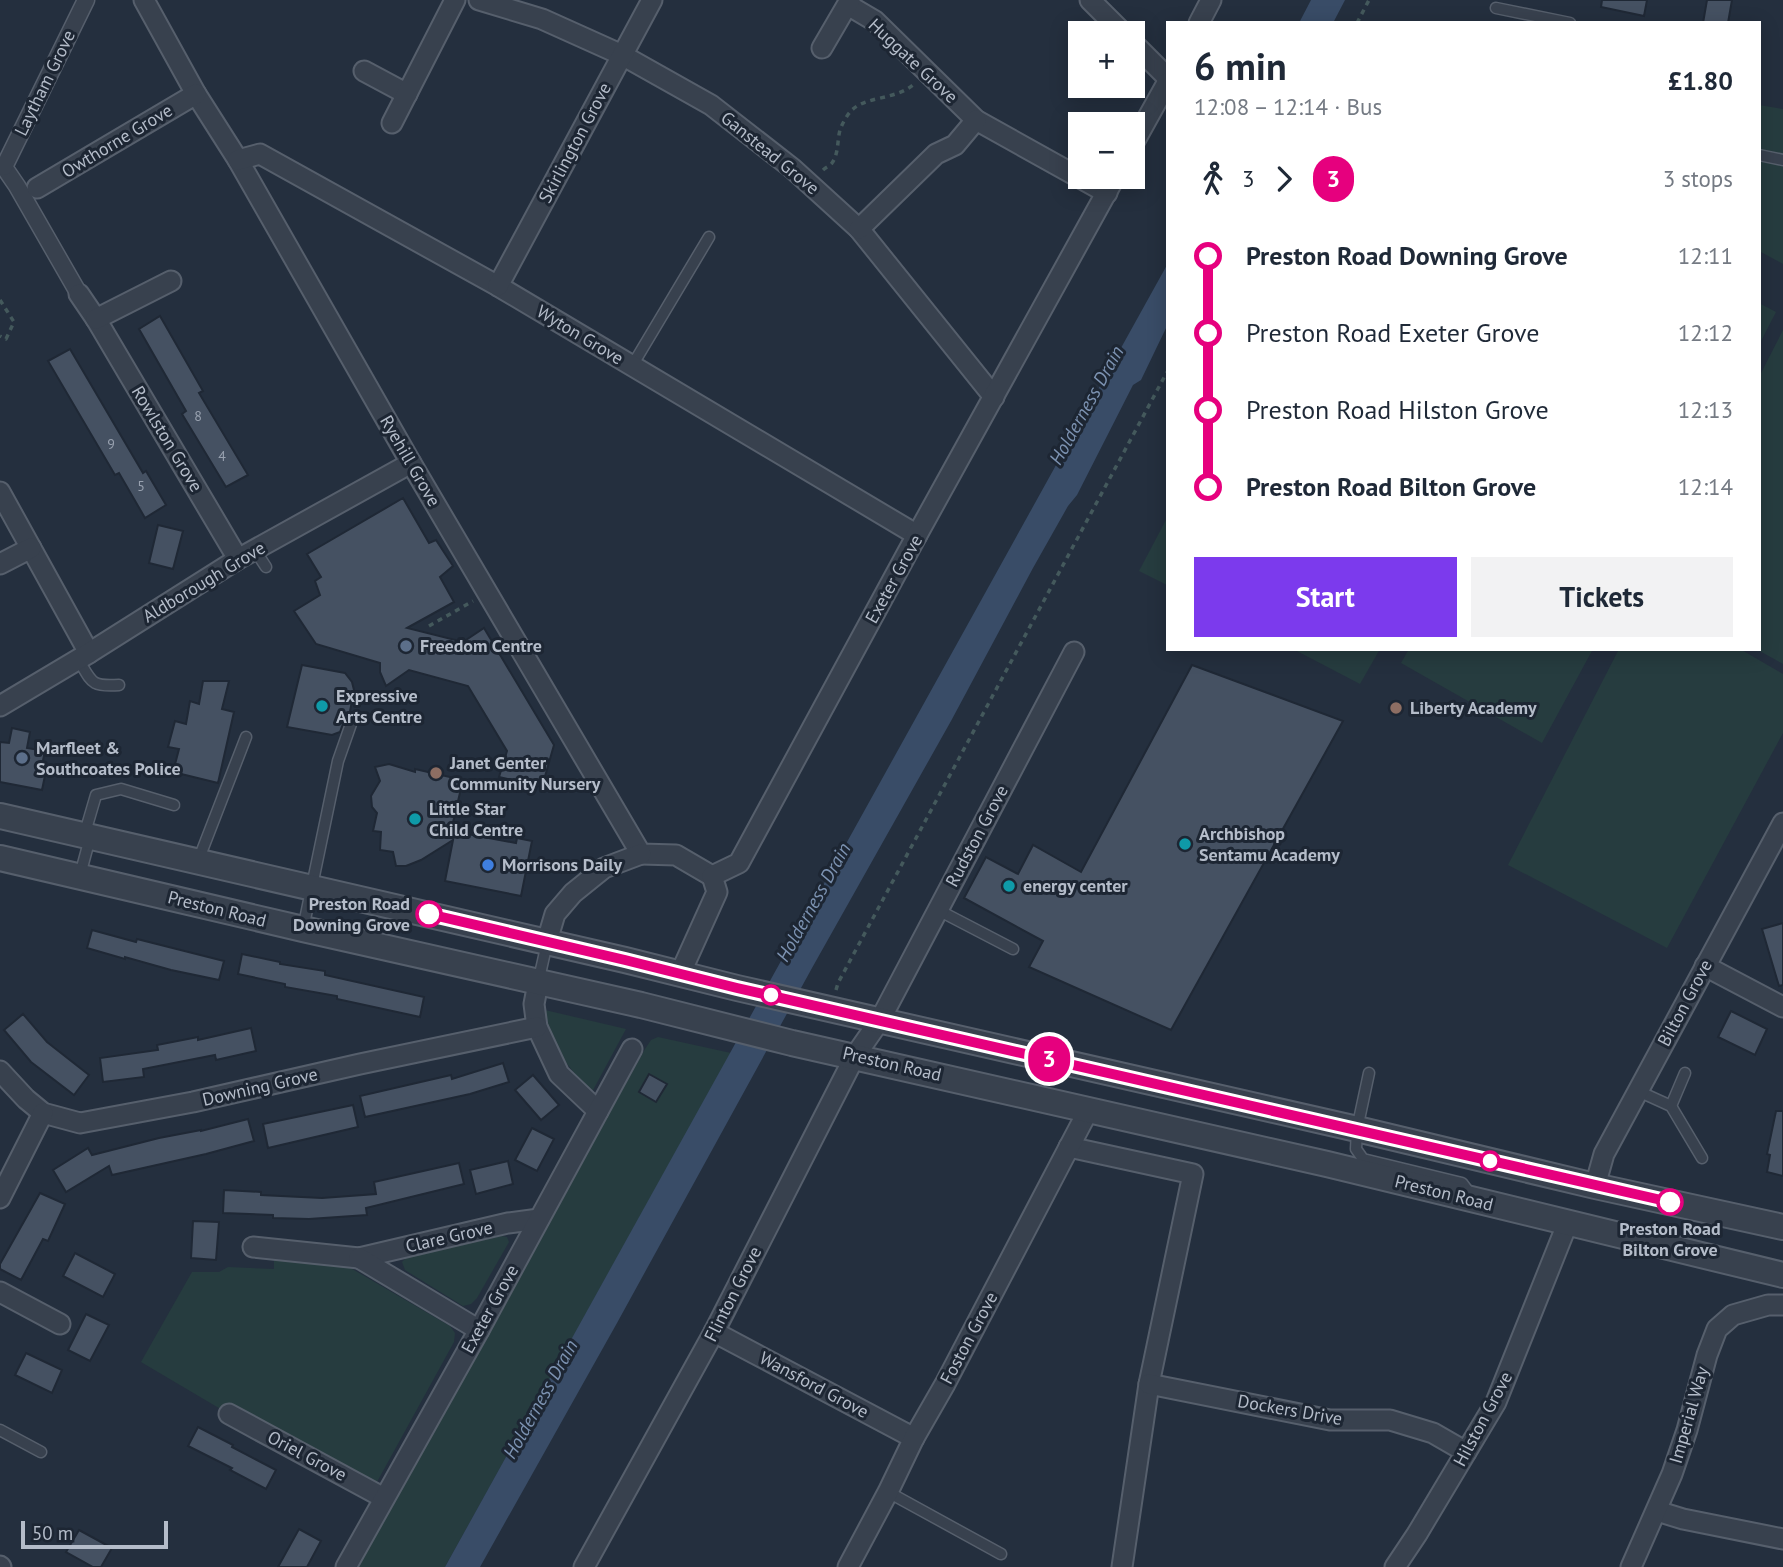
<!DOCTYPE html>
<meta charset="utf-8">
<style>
:root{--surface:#fff;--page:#f2f2f3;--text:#1f2937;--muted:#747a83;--accent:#7c3aed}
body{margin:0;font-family:"PT Sans",sans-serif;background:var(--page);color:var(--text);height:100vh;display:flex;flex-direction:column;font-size:26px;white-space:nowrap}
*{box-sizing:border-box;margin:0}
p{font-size:23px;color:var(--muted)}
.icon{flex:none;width:38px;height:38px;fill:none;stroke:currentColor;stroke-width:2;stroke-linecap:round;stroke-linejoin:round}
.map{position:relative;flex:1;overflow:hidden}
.side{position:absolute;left:1166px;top:21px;width:595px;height:630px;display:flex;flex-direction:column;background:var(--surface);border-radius:0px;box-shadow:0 4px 18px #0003}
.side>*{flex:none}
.badge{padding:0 14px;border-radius:23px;font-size:24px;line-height:46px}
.controls{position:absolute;left:1068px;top:21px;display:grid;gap:14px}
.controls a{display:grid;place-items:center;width:77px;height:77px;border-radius:0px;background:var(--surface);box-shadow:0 4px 18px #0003;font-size:35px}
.scale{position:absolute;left:21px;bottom:18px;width:147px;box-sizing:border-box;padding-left:7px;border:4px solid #b4bcc9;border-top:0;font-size:19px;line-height:24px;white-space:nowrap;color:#b4bcc9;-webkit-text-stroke:5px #1d2633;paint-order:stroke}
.map>.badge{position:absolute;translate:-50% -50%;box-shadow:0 0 0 4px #fff}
.legs{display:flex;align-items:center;gap:10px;height:77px;padding:0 28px;font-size:23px}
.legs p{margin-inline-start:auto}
.headline{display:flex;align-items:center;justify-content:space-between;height:119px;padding:0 28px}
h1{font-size:38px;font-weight:800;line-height:52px}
.button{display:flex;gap:14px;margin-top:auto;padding:14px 28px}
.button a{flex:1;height:80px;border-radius:0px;background:var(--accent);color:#fff;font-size:28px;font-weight:800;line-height:80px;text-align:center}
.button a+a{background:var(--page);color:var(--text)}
ul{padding:0 28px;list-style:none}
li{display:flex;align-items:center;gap:24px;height:77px;font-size:26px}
li i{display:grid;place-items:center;width:10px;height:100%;margin:0 9px;background:currentColor}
li i::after{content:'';width:18px;height:18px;margin:-9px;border:5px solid;border-radius:50%;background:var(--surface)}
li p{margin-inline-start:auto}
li:first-child i{background:linear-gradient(#0000 50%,currentColor 0)}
li:last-child i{background:linear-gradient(currentColor 50%,#0000 0)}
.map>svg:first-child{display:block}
.green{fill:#263c3f}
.water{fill:#394c67}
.building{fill:#455162;stroke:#1f2835;stroke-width:2}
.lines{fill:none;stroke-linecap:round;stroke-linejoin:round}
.service-casing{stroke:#565f6c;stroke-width:13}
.pedestrian-casing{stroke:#565f6c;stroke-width:19}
.minor-casing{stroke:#565f6c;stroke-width:23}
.tertiary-casing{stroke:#565f6c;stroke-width:28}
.path{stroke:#44595c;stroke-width:3.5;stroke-dasharray:5 5;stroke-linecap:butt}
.service{stroke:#38414e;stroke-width:10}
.pedestrian{stroke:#38414e;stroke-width:16}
.minor{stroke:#38414e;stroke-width:19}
.tertiary{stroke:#38414e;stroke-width:24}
.line-1-casing{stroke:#fff;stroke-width:16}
.line-1{stroke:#e6007e;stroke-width:10}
.service-dot{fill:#5c6f8a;stroke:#1d2633;stroke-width:2.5}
.culture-dot{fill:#0f9aa8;stroke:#1d2633;stroke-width:2.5}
.education-dot{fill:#8d6e63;stroke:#1d2633;stroke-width:2.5}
.shop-dot{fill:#3f7fe0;stroke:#1d2633;stroke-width:2.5}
.stop-1-dot{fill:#fff;stroke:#e6007e;stroke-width:3.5}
.labels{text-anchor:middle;stroke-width:6;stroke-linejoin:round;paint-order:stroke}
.number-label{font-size:14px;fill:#98a1af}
.street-label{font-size:18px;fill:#b4bcc9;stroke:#1d2633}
.poi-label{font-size:18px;font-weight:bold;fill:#b4bcc9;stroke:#1d2633;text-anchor:start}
.stop-label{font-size:18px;font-weight:bold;fill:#b4bcc9;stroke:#1d2633;text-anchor:end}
.water-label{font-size:19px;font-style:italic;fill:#7c92b1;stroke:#1d2633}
</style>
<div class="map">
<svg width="1783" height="1567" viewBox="0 0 1783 1567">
<rect width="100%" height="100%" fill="#242f3e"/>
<!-- green -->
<g class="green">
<path d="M1759 105 1783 109V264L1759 251Z"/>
<path d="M1759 303 1776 312 1759 345Z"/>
<path d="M1783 330V664L1756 649H1759V377Z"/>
<path d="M1167 518V585L1139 571Z"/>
<path d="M1293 649H1380L1360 684Z"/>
<path d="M1409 649H1593L1542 743 1401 663Z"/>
<path d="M1619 649H1740L1783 674V733L1667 948 1508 865Z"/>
<path d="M545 1010 626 1029 592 1092C569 1069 548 1044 545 1010Z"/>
<path d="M658 1037 731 1053 445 1567H358L645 1049 651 1040Z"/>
<path d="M501 1236 507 1237 509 1242 477 1298 471 1304 463 1306 405 1270 402 1262 406 1258Z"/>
<path d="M274 1256 342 1263 450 1326 455 1333 454 1342 372 1491 229 1414 141 1362 192 1272H219L228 1267 274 1269Z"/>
</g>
<!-- water -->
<g class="water">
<path d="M1311 0H1345L1333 23H1299Z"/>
<path d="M1167 265V326L1141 380 1133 385 1077 495 1068 506 1033 568 951 721 812 968 617 1323 480 1567H445Z"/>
</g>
<!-- building -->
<g class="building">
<path d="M1602 0H1647L1644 16 1601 7Z"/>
<path d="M1707 0H1732L1728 23H1703Z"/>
<path d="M160 316 203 391 199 393 248 475 226 487 182 414 186 411 139 329Z"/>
<path d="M70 349 143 473 146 471 166 505 145 518 119 473 115 475 48 361Z"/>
<path d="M403 498 429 543 436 540 453 566 440 577 454 602 407 628 463 642 484 628 554 745 542 787 499 777 507 751 468 686 409 670 386 686 380 672V663L316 644 294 611 320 595 315 581 321 577 307 554Z"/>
<path d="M158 525 183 531 173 569 149 563Z"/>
<path d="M302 665 345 673 352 682 354 690 349 717 344 721 340 732 332 735 287 727Z"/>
<path d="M1192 665 1343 721 1171 1030 1029 967 1043 941 964 898 986 857 1018 874 1033 845 1081 872Z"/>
<path d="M203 681H229L222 709 234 712 218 783 173 772 179 749 168 747 175 721 186 724 190 701 199 704Z"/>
<path d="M12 728 30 732 27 748 45 751 42 765 47 766 42 790 0 782V742L9 743Z"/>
<path d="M389 764 415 772V769L463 780 451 831 516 843 517 838 532 841 521 896 445 881 453 840 421 860 406 866H396L393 852 380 850 381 832 373 831 377 813 372 807 371 796 380 781 375 767Z"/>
<path d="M1783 923V985L1779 986 1762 929Z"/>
<path d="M92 930 136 942 137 939 224 961 219 980 171 970 125 957V959L87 948Z"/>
<path d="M242 954 280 962V964L325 971V975L424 997 420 1017 337 999V996L285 987V984L238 974Z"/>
<path d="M1731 1011 1767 1029 1755 1055 1718 1037Z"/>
<path d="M23 1014 47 1042 89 1075 74 1095 31 1062 4 1030Z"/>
<path d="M251 1028 256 1051 216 1060 215 1055 143 1069 144 1077 103 1082 100 1058 158 1050 157 1045 198 1037V1040Z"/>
<path d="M503 1063 509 1082 470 1094 365 1117 360 1096 451 1075 452 1079Z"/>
<path d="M649 1074 667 1084 656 1102 639 1092Z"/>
<path d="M533 1075 559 1105 541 1120 515 1090Z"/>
<path d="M353 1105 358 1127 268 1148 263 1124Z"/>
<path d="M1776 1111H1783V1176L1767 1172 1770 1155 1767 1154Z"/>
<path d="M248 1119 254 1141 206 1154 112 1175 109 1166 66 1192 53 1170 88 1148 92 1155 159 1138 201 1130V1131Z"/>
<path d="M532 1128 554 1139 537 1171 515 1160Z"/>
<path d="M508 1161 513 1184 476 1194 470 1170Z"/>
<path d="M459 1163 464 1184 366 1208 367 1215 309 1219 273 1218V1215L223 1213 224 1190 261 1192V1195L322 1198 376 1194 374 1182Z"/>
<path d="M40 1193 65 1204 48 1241 43 1239 21 1280 0 1269V1264Z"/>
<path d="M193 1221 219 1222 216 1260 191 1258Z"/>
<path d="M75 1253 115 1274 103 1297 63 1276Z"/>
<path d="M86 1314 109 1325 90 1361 68 1350Z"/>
<path d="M26 1353 62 1370 52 1393 15 1375Z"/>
<path d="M198 1427 233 1445 232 1447 276 1470 266 1489 230 1470 232 1468 188 1446Z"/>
<path d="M299 1529 321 1541 307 1567H278Z"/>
<path d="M79 1530 112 1548 101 1567H93L66 1552Z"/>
</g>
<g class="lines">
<!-- service casing -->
<g class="service-casing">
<g id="service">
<path d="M1496 8 1570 23"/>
<path d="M1759 155 1783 160"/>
<path d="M632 366 709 237"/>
<path d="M255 550 266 567"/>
<path d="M78 659C92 682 90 687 119 685"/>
<path d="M84 836 96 795 121 789 174 805"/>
<path d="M198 861 246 737"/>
<path d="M80 875 90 838"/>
<path d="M938 910 1013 949"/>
<path d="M303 929 338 761 351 724"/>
<path d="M538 983 547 943"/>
<path d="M1369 1073 1357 1129 1356 1149 1363 1159 1462 1183 1471 1195"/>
<path d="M1638 1091 1671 1106 1702 1158"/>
<path d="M1671 1106 1685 1073"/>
<path d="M0 1430 41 1452"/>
<path d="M888 1492 1001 1554"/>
</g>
</g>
<!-- pedestrian casing -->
<g class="pedestrian-casing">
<g id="pedestrian">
<path d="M0 165 4 167 17 186 79 294"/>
<path d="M4 167 86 0"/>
</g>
</g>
<!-- minor casing -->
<g class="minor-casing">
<g id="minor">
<path d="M144 0 196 94 238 160 411 463 641 854 676 855 712 876"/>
<path d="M479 0 542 19 622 55 711 105 792 168 859 229 994 397"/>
<path d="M1090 0 1123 33"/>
<path d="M848 5 875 21 976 120 1107 193"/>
<path d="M1199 23 1211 0"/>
<path d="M1132 42 1167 77"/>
<path d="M822 48 850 0"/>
<path d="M364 71 407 94"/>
<path d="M392 123 455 0"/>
<path d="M1132 146 1167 83"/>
<path d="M238 160 260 154 498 286 917 535"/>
<path d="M37 188 196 94"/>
<path d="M859 229 936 154 955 145 976 120"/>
<path d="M498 286 652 0"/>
<path d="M79 294 96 319 238 559"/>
<path d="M96 319 171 281"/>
<path d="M0 492 89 653"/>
<path d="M0 564 31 548"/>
<path d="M0 706 89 653 238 559 411 463"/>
<path d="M547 941 555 914 573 893 604 868 641 854"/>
<path d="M1705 966 1783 1007"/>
<path d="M680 974 717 892 712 876 739 863 917 535 1115 177"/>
<path d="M538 983 534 1004 537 1027 559 1074 598 1111"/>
<path d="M0 1071 26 1099 43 1113 80 1123 193 1102 360 1064 537 1027"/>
<path d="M1069 1147 1193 1174 1149 1384 1122 1567"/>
<path d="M1595 1186 1604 1154 1783 823"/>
<path d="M0 1198 43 1113"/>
<path d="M253 1247 359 1258 508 1223 539 1219"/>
<path d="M359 1258 479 1330"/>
<path d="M0 1292 60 1324"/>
<path d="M714 1332 914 1438"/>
<path d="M1149 1384 1330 1420H1390L1433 1433 1466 1452"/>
<path d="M229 1414 384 1498"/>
<path d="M1657 1511 1683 1519 1783 1539"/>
<path d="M0 1566 1 1567"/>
<path d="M346 1567 479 1330 632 1049"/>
<path d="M584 1567 714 1332 855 1056 880 1020 1074 652"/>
<path d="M848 1567 888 1492 914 1438 945 1384 1089 1109"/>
<path d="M1395 1567 1417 1534 1496 1402 1568 1222"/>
<path d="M1631 1567 1672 1474 1687 1430 1707 1355 1717 1329 1733 1315 1768 1305H1783"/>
</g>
</g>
<!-- tertiary casing -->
<g class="tertiary-casing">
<g id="tertiary">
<path d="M0 816 625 960 737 988 1357 1129 1595 1186 1783 1227"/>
<path d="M0 858 303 929 641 1005 792 1043 1327 1164 1783 1275"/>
</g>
</g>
<!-- path -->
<g class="path">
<path d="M1357 23 1369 0"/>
<path d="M823 170C826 167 830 166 832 163 839 153 837 141 840 130 842 124 847 115 851 111 865 96 895 100 913 85"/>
<path d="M0 300 14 322 6 339 0 336"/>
<path d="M429 626 473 601"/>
<path d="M836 990 838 983 1167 372"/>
</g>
<!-- service -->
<use href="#service" class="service"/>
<!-- pedestrian -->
<use href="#pedestrian" class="pedestrian"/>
<!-- minor -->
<use href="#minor" class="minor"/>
<!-- tertiary -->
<use href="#tertiary" class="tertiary"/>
</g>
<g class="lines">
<!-- line-1 casing -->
<g class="line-1-casing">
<path id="line-1" d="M429 914 625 960 737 988 1670 1202"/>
</g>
<!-- line-1 -->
<use href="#line-1" class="line-1"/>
</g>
<!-- markers -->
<g class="service-dot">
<circle cx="406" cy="646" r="7"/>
<circle cx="22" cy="758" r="7"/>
</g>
<g class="culture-dot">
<circle cx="322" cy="706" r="7"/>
<circle cx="415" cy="819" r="7"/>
<circle cx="1185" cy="844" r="7"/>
<circle cx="1009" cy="886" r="7"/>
</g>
<g class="education-dot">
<circle cx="1396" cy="708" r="7"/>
<circle cx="436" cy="773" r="7"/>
</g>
<circle class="shop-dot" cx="488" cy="865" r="7"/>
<g class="stop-1-dot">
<circle cx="429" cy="914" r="12"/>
<circle cx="771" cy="995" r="9"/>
<circle cx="1490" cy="1161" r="9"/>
<circle cx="1670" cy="1202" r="12"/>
</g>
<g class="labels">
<!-- number labels -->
<g class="number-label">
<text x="198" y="421">8</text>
<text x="111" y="449">9</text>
<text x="222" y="461">4</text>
<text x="141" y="491">5</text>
</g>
<!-- street labels -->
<g class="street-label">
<text transform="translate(913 61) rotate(43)" y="6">Huggate Grove</text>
<text transform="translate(45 83) rotate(-64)" y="6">Laytham Grove</text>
<text transform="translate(117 141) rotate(-31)" y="6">Owthorne Grove</text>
<text transform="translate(575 143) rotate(-62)" y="6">Skirlington Grove</text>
<text transform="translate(770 153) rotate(39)" y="6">Ganstead Grove</text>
<text transform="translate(580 335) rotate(31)" y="6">Wyton Grove</text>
<text transform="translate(167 439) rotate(59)" y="6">Rowlston Grove</text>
<text transform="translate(410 461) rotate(60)" y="6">Ryehill Grove</text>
<text transform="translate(894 579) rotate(-61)" y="6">Exeter Grove</text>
<text transform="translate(204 582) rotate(-31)" y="6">Aldborough Grove</text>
<text transform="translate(977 836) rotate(-62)" y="6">Rudston Grove</text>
<text transform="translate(217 909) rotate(14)" y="6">Preston Road</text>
<text transform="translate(1685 1003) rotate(-62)" y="6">Bilton Grove</text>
<text transform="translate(892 1064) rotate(13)" y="6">Preston Road</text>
<text transform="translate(260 1087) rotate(-13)" y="6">Downing Grove</text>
<text transform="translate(1444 1193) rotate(14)" y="6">Preston Road</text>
<text transform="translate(449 1237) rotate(-13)" y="6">Clare Grove</text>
<text transform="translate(733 1294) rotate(-63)" y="6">Flinton Grove</text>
<text transform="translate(490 1309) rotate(-61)" y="6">Exeter Grove</text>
<text transform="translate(969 1338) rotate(-62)" y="6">Foston Grove</text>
<text transform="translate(814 1385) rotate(28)" y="6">Wansford Grove</text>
<text transform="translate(1290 1410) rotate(10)" y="6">Dockers Drive</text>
<text transform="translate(1689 1415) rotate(-74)" y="6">Imperial Way</text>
<text transform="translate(1483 1419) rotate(-62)" y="6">Hilston Grove</text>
<text transform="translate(307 1456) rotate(28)" y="6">Oriel Grove</text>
</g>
<!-- poi labels -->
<g class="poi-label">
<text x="420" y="652">Freedom Centre</text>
<text x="336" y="702">Expressive<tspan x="336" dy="21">Arts Centre</tspan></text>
<text x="1410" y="714">Liberty Academy</text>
<text x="36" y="754">Marfleet &amp;<tspan x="36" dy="21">Southcoates Police</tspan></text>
<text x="450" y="769">Janet Genter<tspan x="450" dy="21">Community Nursery</tspan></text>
<text x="429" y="815">Little Star<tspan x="429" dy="21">Child Centre</tspan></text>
<text x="1199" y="840">Archbishop<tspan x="1199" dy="21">Sentamu Academy</tspan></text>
<text x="502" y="871">Morrisons Daily</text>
<text x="1023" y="892">energy center</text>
</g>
<!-- stop labels -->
<g class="stop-label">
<text x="410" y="910">Preston Road<tspan x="410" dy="21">Downing Grove</tspan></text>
<text x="1670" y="1235" text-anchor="middle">Preston Road<tspan x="1670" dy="21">Bilton Grove</tspan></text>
</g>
<!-- water labels -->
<g class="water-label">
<text transform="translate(1086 405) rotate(-61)" y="7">Holderness Drain</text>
<text transform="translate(813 902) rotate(-61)" y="7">Holderness Drain</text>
<text transform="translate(540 1399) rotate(-61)" y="7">Holderness Drain</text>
</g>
</g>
</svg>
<div class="controls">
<a>+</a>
<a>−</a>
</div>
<div class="scale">50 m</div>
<b class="badge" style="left:1049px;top:1059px;background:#e6007e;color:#fff">3</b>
<section class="side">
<div class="headline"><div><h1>6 min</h1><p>12:08 – 12:14 · Bus</p></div><b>£1.80</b></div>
<div class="legs"><svg class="icon" aria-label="walk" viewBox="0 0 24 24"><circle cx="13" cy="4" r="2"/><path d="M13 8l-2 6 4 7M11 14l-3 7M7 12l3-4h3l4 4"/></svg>3<svg class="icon" aria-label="forward" viewBox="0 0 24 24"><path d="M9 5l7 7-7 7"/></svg><b class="badge" style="background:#e6007e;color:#fff">3</b><p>3 stops</p></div>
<ul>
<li><i style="color:#e6007e"></i><b>Preston Road Downing Grove</b><p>12:11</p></li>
<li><i style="color:#e6007e"></i><span>Preston Road Exeter Grove</span><p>12:12</p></li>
<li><i style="color:#e6007e"></i><span>Preston Road Hilston Grove</span><p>12:13</p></li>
<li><i style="color:#e6007e"></i><b>Preston Road Bilton Grove</b><p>12:14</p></li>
</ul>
<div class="button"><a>Start</a><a>Tickets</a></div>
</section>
</div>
